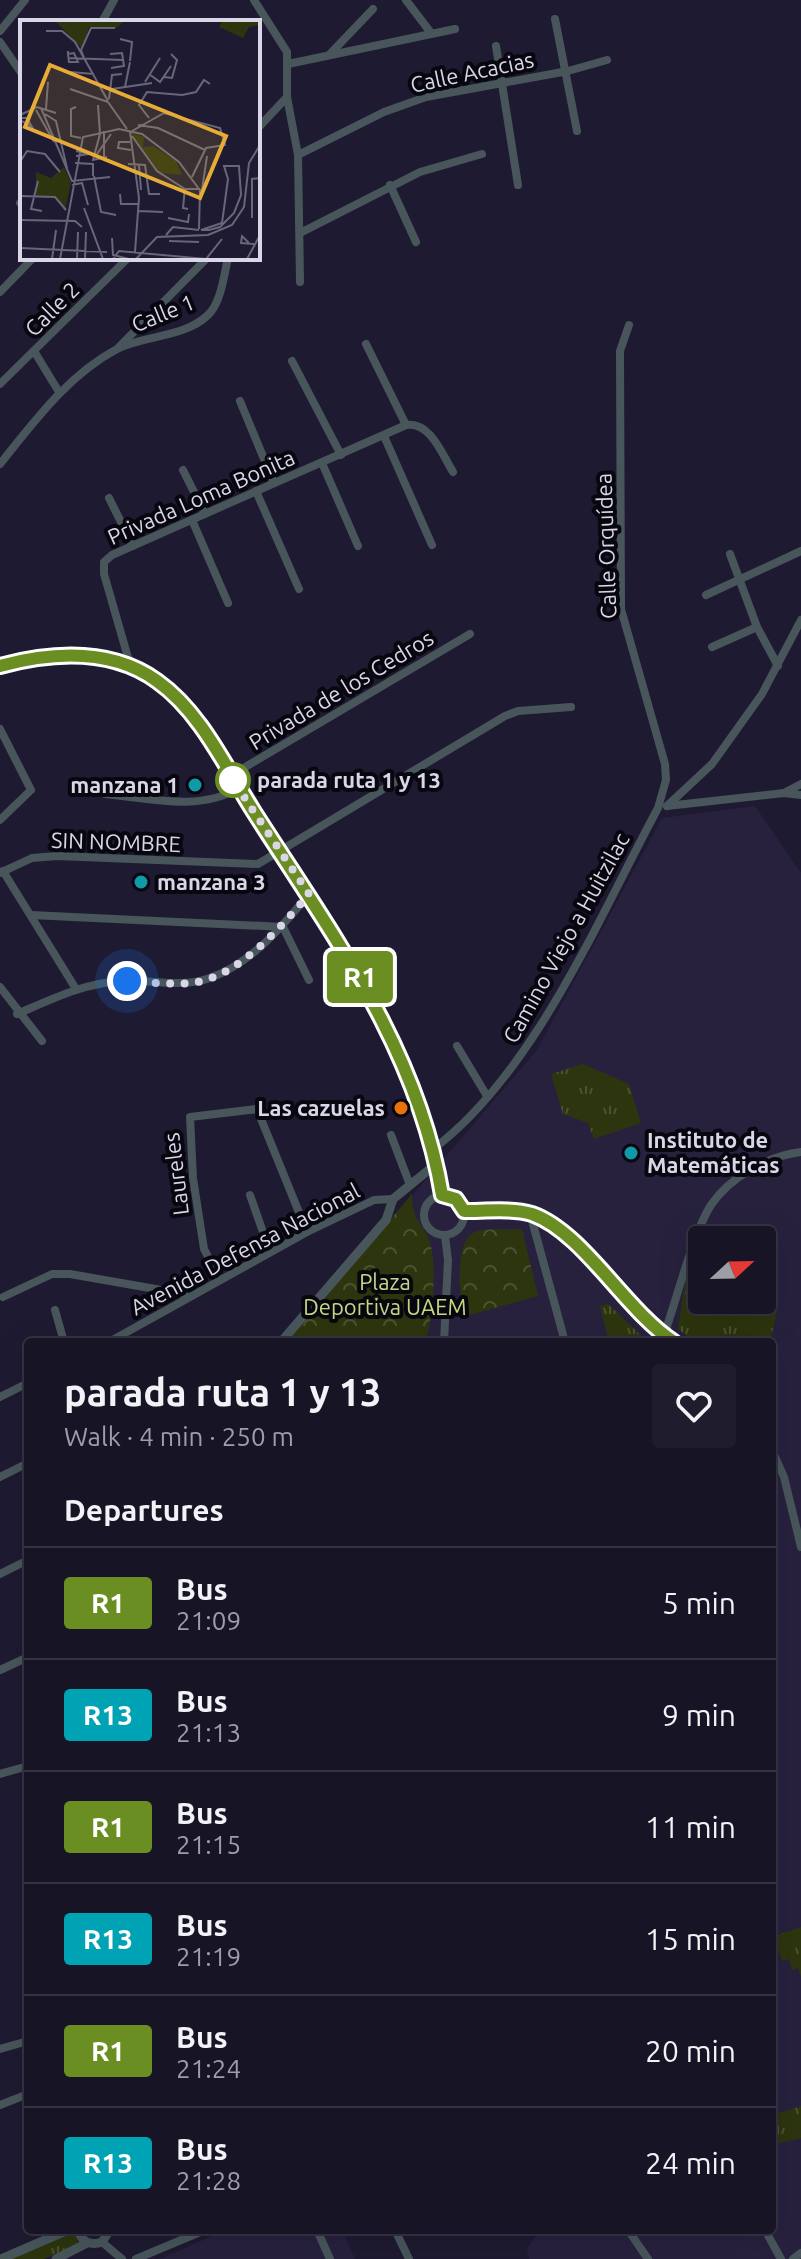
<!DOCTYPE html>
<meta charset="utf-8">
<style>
:root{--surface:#161425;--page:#1f1d2d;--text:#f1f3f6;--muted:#9e9ea7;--line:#353342}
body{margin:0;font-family:Ubuntu,sans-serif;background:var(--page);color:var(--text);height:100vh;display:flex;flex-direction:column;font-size:30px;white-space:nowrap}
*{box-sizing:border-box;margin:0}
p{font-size:26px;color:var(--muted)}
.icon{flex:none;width:44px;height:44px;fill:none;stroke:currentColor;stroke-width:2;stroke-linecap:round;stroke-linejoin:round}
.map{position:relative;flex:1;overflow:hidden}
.side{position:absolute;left:24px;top:1338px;width:752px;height:896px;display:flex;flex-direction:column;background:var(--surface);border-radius:8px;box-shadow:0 8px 32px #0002,0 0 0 2px var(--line)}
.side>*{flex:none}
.badge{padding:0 16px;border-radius:6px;font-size:28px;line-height:52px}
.needle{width:52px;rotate:68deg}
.tools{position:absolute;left:688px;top:1226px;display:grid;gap:16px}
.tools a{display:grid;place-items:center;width:88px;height:88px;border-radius:8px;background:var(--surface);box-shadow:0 8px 32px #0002,0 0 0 2px var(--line);font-size:40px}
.you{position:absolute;width:40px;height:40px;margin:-20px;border:6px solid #fff;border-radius:50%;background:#1a73e8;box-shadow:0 0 0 12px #1a73e833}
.map>.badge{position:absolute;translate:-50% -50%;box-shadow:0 0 0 4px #fff}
h2{padding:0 40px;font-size:30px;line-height:72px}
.round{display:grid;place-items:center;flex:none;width:84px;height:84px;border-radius:8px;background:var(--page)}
.headline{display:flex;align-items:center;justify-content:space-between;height:136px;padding:0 40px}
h1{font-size:38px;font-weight:700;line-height:60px}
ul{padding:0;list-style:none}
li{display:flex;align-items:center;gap:24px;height:112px;padding:0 40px;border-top:2px solid var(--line)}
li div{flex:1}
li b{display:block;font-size:30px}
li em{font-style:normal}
li .badge{min-width:88px;font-weight:700;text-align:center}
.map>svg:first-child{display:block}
.built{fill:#27213e;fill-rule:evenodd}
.grass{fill:url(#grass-tufts)}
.forest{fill:url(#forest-crowns)}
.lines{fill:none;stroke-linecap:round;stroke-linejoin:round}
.minor{stroke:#48565b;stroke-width:8}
.tertiary{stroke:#48565b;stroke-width:9}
.line-casing{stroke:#fff;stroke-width:18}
.line{stroke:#6b8e23;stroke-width:12}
.walk{stroke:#d9d7e7;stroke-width:8;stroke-dasharray:0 14.4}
.stop-dot{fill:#fff;stroke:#6b8e23;stroke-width:4}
.culture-dot{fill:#0f9aa8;stroke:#080710;stroke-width:3}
.food-dot{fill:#e8710a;stroke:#080710;stroke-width:3}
.labels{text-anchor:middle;stroke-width:8;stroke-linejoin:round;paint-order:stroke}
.street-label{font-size:22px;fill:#d9d7e7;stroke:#080710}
.stop-label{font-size:22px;font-weight:bold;fill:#d9d7e7;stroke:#080710;text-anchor:start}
.poi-label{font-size:22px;font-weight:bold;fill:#d9d7e7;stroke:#080710;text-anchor:end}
.park-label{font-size:22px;fill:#c4d884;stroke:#080710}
.inset-road{fill:none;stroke:#69667a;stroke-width:2}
.view{fill:#e7ac36;fill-opacity:0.15;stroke:#e7ac36;stroke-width:4}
.inset-edge{fill:none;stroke:#d9d7e7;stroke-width:4}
</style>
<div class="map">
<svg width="801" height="2259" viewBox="0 0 801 2259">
<defs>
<pattern id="grass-tufts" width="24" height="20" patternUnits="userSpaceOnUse" patternTransform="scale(2)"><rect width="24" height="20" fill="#2d350e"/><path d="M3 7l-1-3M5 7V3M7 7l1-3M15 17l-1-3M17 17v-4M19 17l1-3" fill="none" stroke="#4b5231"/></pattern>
<pattern id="forest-crowns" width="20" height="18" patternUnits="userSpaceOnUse" patternTransform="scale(2)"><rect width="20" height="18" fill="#2d350e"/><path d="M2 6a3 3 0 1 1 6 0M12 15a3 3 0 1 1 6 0" fill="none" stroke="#4b5231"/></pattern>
</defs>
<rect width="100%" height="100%" fill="#1e1a31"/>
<!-- built -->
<g class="built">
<path d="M755 806 801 873V2259H529L527 2248 541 2230H772V1342H287L537 1050 662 818ZM702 1240H762V1300H702Z"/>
<path d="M225 2230H342L355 2259H160Z"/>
</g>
<!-- grass -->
<g class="grass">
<path d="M583 1064 629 1084 641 1123 594 1139 588 1123 563 1114 551 1074Z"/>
<path d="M698 1248 702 1250V1300H760L763 1308 777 1311 770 1342H695L678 1329 685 1281Z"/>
<path d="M608 1304 648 1342H609L600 1306Z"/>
<path d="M801 1927V1977L798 1968 792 1970 789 1959 782 1961 778 1949 772 1950V1937Z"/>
<path d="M801 2106V2138L776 2144 772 2115Z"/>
<path d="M73 2231 79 2244 44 2259H11Z"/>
</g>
<!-- forest -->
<g class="forest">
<path d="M412 1194C411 1222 426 1225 431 1246 437 1275 432 1314 426 1342H286Z"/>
<path d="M522 1229 538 1296 462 1317C461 1297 452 1237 478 1231 491 1228 507 1230 522 1229Z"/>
</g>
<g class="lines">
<!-- minor -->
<g class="minor">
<path d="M254 0 287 52V97L298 155 300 282"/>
<path d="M406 0 431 33"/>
<path d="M555 19 577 131"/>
<path d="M102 22 114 0"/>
<path d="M0 31 25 0"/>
<path d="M0 42 22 74"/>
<path d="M496 46 518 185"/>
<path d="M329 55 373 9"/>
<path d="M288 64 455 29"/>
<path d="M258 128 287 97"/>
<path d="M298 155 384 112 426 97 568 71 607 60"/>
<path d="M390 185 416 242"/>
<path d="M20 203 22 205"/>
<path d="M302 232 420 172 482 154"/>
<path d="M0 292 33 258"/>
<path d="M366 344 406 425"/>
<path d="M118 348 207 258"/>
<path d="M34 351 59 392"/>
<path d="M292 361 341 455"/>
<path d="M0 384 128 258"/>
<path d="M240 401 274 483"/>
<path d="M384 436 432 545"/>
<path d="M322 463 358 546"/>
<path d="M0 464C34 422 68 375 117 349 144 335 184 338 208 315 221 303 224 275 228 258"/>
<path d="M183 470 205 514"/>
<path d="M256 491 299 589"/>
<path d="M109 498 133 546"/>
<path d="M192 520 228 603"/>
<path d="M730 554 757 627 778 666"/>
<path d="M706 595 801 551"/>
<path d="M712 647 757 627"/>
<path d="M131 668 104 574V562L112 555 406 425C430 421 442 454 453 472"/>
<path d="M0 729 31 790 0 820"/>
<path d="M230 776 470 634"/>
<path d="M784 793 801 784"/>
<path d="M105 794C147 798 201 812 238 788"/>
<path d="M667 806 712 764 762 694 801 620"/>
<path d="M667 806 784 793 801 795"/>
<path d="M3 871 76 989"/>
<path d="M0 873 32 858 57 856 258 864 505 716 518 711 571 707"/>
<path d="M31 915 283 927 309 980"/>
<path d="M0 987 42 1041"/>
<path d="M17 1014C52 999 84 983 122 981 150 979 180 988 207 979 250 965 282 927 309 894"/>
<path d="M457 1046 487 1096"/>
<path d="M391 1135 410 1185"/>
<path d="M432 1150C534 1074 598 919 658 808L666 780 665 764 621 609 620 351 629 325"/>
<path d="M436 1164 442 1195"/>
<circle cx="444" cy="1215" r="20"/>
<path d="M250 1195 270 1252"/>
<path d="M464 1211C485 1212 513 1208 532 1214 583 1232 627 1311 674 1342"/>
<path d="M530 1213 565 1342"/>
<path d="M220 1280 204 1249 193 1178 190 1117 257 1109 307 1232"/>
<path d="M3 1297 52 1274H70L184 1294"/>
<path d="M55 1310 64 1342"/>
<path d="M664 1335C676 1302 693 1233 711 1205 730 1177 768 1156 801 1152"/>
<path d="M109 1342 307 1232 374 1200 393 1199"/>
<path d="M444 1342 448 1260 445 1236"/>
<path d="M0 1397 28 1383"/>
<path d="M772 1450 784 1477 801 1547"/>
<path d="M0 1477 28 1463"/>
<path d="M0 1574 28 1560"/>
<path d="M0 1670 28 1657"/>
<path d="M0 1774 28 1766"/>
<path d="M0 2049 28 2041"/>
<path d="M0 2105 28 2094"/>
<path d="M317 2230 330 2259"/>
<path d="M395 2230 409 2259"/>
<path d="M628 2230 648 2259"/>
<path d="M765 2230 781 2259"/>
<path d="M102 2242 122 2259"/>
<path d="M136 2259 205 2230"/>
<path d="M793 2259 801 2253"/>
</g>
<!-- tertiary -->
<g class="tertiary">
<path d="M0 666C96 640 148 660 208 738 269 842 349 938 398 1049 414 1087 426 1124 436 1164L393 1199 386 1220 281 1342"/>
<path d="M78 2230C81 2242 91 2246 102 2242L110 2230"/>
<path d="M1 2259 68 2230"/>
<path d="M56 2259 87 2243"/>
</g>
</g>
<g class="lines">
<!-- line casing -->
<g class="line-casing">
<path id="line" d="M0 666C52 652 111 648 157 681 201 712 226 768 254 812 332 934 418 1049 442 1195L456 1199 464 1211C485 1211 513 1208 532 1214 583 1232 626 1311 674 1342"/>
</g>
<!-- line -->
<use href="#line" class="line"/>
<!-- walk -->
<path class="walk" d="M127 981C147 982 170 985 190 983 237 979 281 927 309 894L230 776 233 780"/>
</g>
<!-- markers -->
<circle class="stop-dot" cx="233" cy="780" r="16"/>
<g class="culture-dot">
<circle cx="195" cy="785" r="8"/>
<circle cx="141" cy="882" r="8"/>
<circle cx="631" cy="1153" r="8"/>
</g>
<circle class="food-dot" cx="401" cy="1108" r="8"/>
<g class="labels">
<!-- street labels -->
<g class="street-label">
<text transform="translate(472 72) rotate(-12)" y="8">Calle Acacias</text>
<text transform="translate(52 309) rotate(-45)" y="8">Calle 2</text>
<text transform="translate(163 313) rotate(-22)" y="8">Calle 1</text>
<text transform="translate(201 497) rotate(-24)" y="8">Privada Loma Bonita</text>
<text transform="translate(606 546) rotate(-92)" y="8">Calle Orquídea</text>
<text transform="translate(341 690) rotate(-31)" y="8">Privada de los Cedros</text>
<text transform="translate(116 842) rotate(2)" y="8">SIN NOMBRE</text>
<text transform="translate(566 938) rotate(-61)" y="8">Camino Viejo a Huitzilac</text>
<text transform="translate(176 1174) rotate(-97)" y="8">Laureles</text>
<text transform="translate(245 1249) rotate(-28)" y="8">Avenida Defensa Nacional</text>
</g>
<!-- stop labels -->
<g class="stop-label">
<text x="257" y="788">parada ruta 1 y 13</text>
</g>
<!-- poi labels -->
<g class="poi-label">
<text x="179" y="793">manzana 1</text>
<text x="157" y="890" text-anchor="start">manzana 3</text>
<text x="385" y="1116">Las cazuelas</text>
<text x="647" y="1148" text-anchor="start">Instituto de<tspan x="647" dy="25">Matemáticas</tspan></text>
</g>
<!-- park labels -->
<g class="park-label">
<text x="385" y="1290">Plaza<tspan x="385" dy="25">Deportiva UAEM</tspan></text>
</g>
</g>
<!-- overview -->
<g transform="translate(20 20)">
<rect width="240" height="240" fill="#1e1a31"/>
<path d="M44 147 51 163 45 190 34 176 16 177V152L31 158Z" fill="#2d350e"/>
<path d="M35 1H104L97 8 69 7 62 28ZM202 1H240V5L229 7 223 18 199 7ZM111 113 124 117 123 127 133 126 156 141 162 155 140 153Z" fill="#2d350e"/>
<path class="inset-road" d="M26 11H42L55 22 88 81M100 19 112 22 110 41M48 31V34L49 42H58L54 33 48 34M90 34 102 33 104 46 91 48M49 38 103 40M64 38 61 30 71 8H95M50 52 74 54M129 54 140 62 151 46M144 57 152 58 157 40 151 34M125 62 140 38M105 67 110 42M50 69 88 82M92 69 132 63M89 79 92 55 102 54M88 82 107 109M78 85 80 114 73 140 87 137M56 87 51 89V116L61 118M21 88 52 161 90 157M26 89 28 62M16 90 34 122M25 94 36 101 47 148M0 95 17 87 36 93M0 98H7L12 107 0 100M129 98 119 85 127 72 162 75 176 72 184 60 190 64M118 105 138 108 185 130M84 111V138M112 111 144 93 200 108 205 125 186 128 172 157M110 112 119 178 115 232M112 116 137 151 165 169H180M110 122H99L98 128 111 130M77 134 91 114M56 136 69 134 56 131M0 142 7 131 25 134 40 152M55 143 73 144V156M108 144 125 145 129 174H140M119 145 121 170M74 156 81 192 96 195M18 161 11 189 22 191M52 165 62 163 68 185M165 168 163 188 168 189M182 170 187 136M100 174 101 184H119M0 176 35 177 46 190M64 188 83 239M119 191 143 192M148 198 168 202 169 194M232 198V159L240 158M0 200 55 201 62 207M179 209 180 169M181 210H189L200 207 214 193 221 175 219 146H204L208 159 202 203 181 210M146 215 153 207 179 210M92 218 93 235 109 239M149 221 179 222M229 223 222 216 221 223 234 224M0 228 87 232M32 239 36 210M40 239 63 117 99 109 122 114 159 142 179 169M57 239 58 212M65 239 66 212M93 239 99 231 186 239M116 239 137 217 188 215 212 205 224 187 229 143 240 125M186 239 202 219M227 239 240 215"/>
<path class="view" d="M30 45 206 116 180 178 5 107Z"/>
<rect width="240" height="240" class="inset-edge"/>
</g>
</svg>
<div class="tools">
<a><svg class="needle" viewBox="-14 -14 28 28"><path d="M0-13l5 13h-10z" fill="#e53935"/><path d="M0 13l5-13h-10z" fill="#9e9ea7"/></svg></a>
</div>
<div class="you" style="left:127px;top:981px"></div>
<b class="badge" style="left:360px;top:977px;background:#6b8e23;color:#fff">R1</b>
<section class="side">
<div class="headline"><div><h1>parada ruta 1 y 13</h1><p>Walk · 4 min · 250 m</p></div><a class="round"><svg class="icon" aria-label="heart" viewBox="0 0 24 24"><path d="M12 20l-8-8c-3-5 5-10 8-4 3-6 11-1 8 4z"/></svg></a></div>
<h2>Departures</h2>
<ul>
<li><span class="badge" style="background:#6b8e23;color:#fff">R1</span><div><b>Bus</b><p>21:09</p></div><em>5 min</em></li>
<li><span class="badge" style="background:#00a3b4;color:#fff">R13</span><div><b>Bus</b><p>21:13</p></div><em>9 min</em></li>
<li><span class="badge" style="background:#6b8e23;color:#fff">R1</span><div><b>Bus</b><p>21:15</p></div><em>11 min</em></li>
<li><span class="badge" style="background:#00a3b4;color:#fff">R13</span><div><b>Bus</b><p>21:19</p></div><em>15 min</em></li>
<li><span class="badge" style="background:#6b8e23;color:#fff">R1</span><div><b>Bus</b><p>21:24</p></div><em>20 min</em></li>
<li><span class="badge" style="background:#00a3b4;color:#fff">R13</span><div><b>Bus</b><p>21:28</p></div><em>24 min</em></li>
</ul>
</section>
</div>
